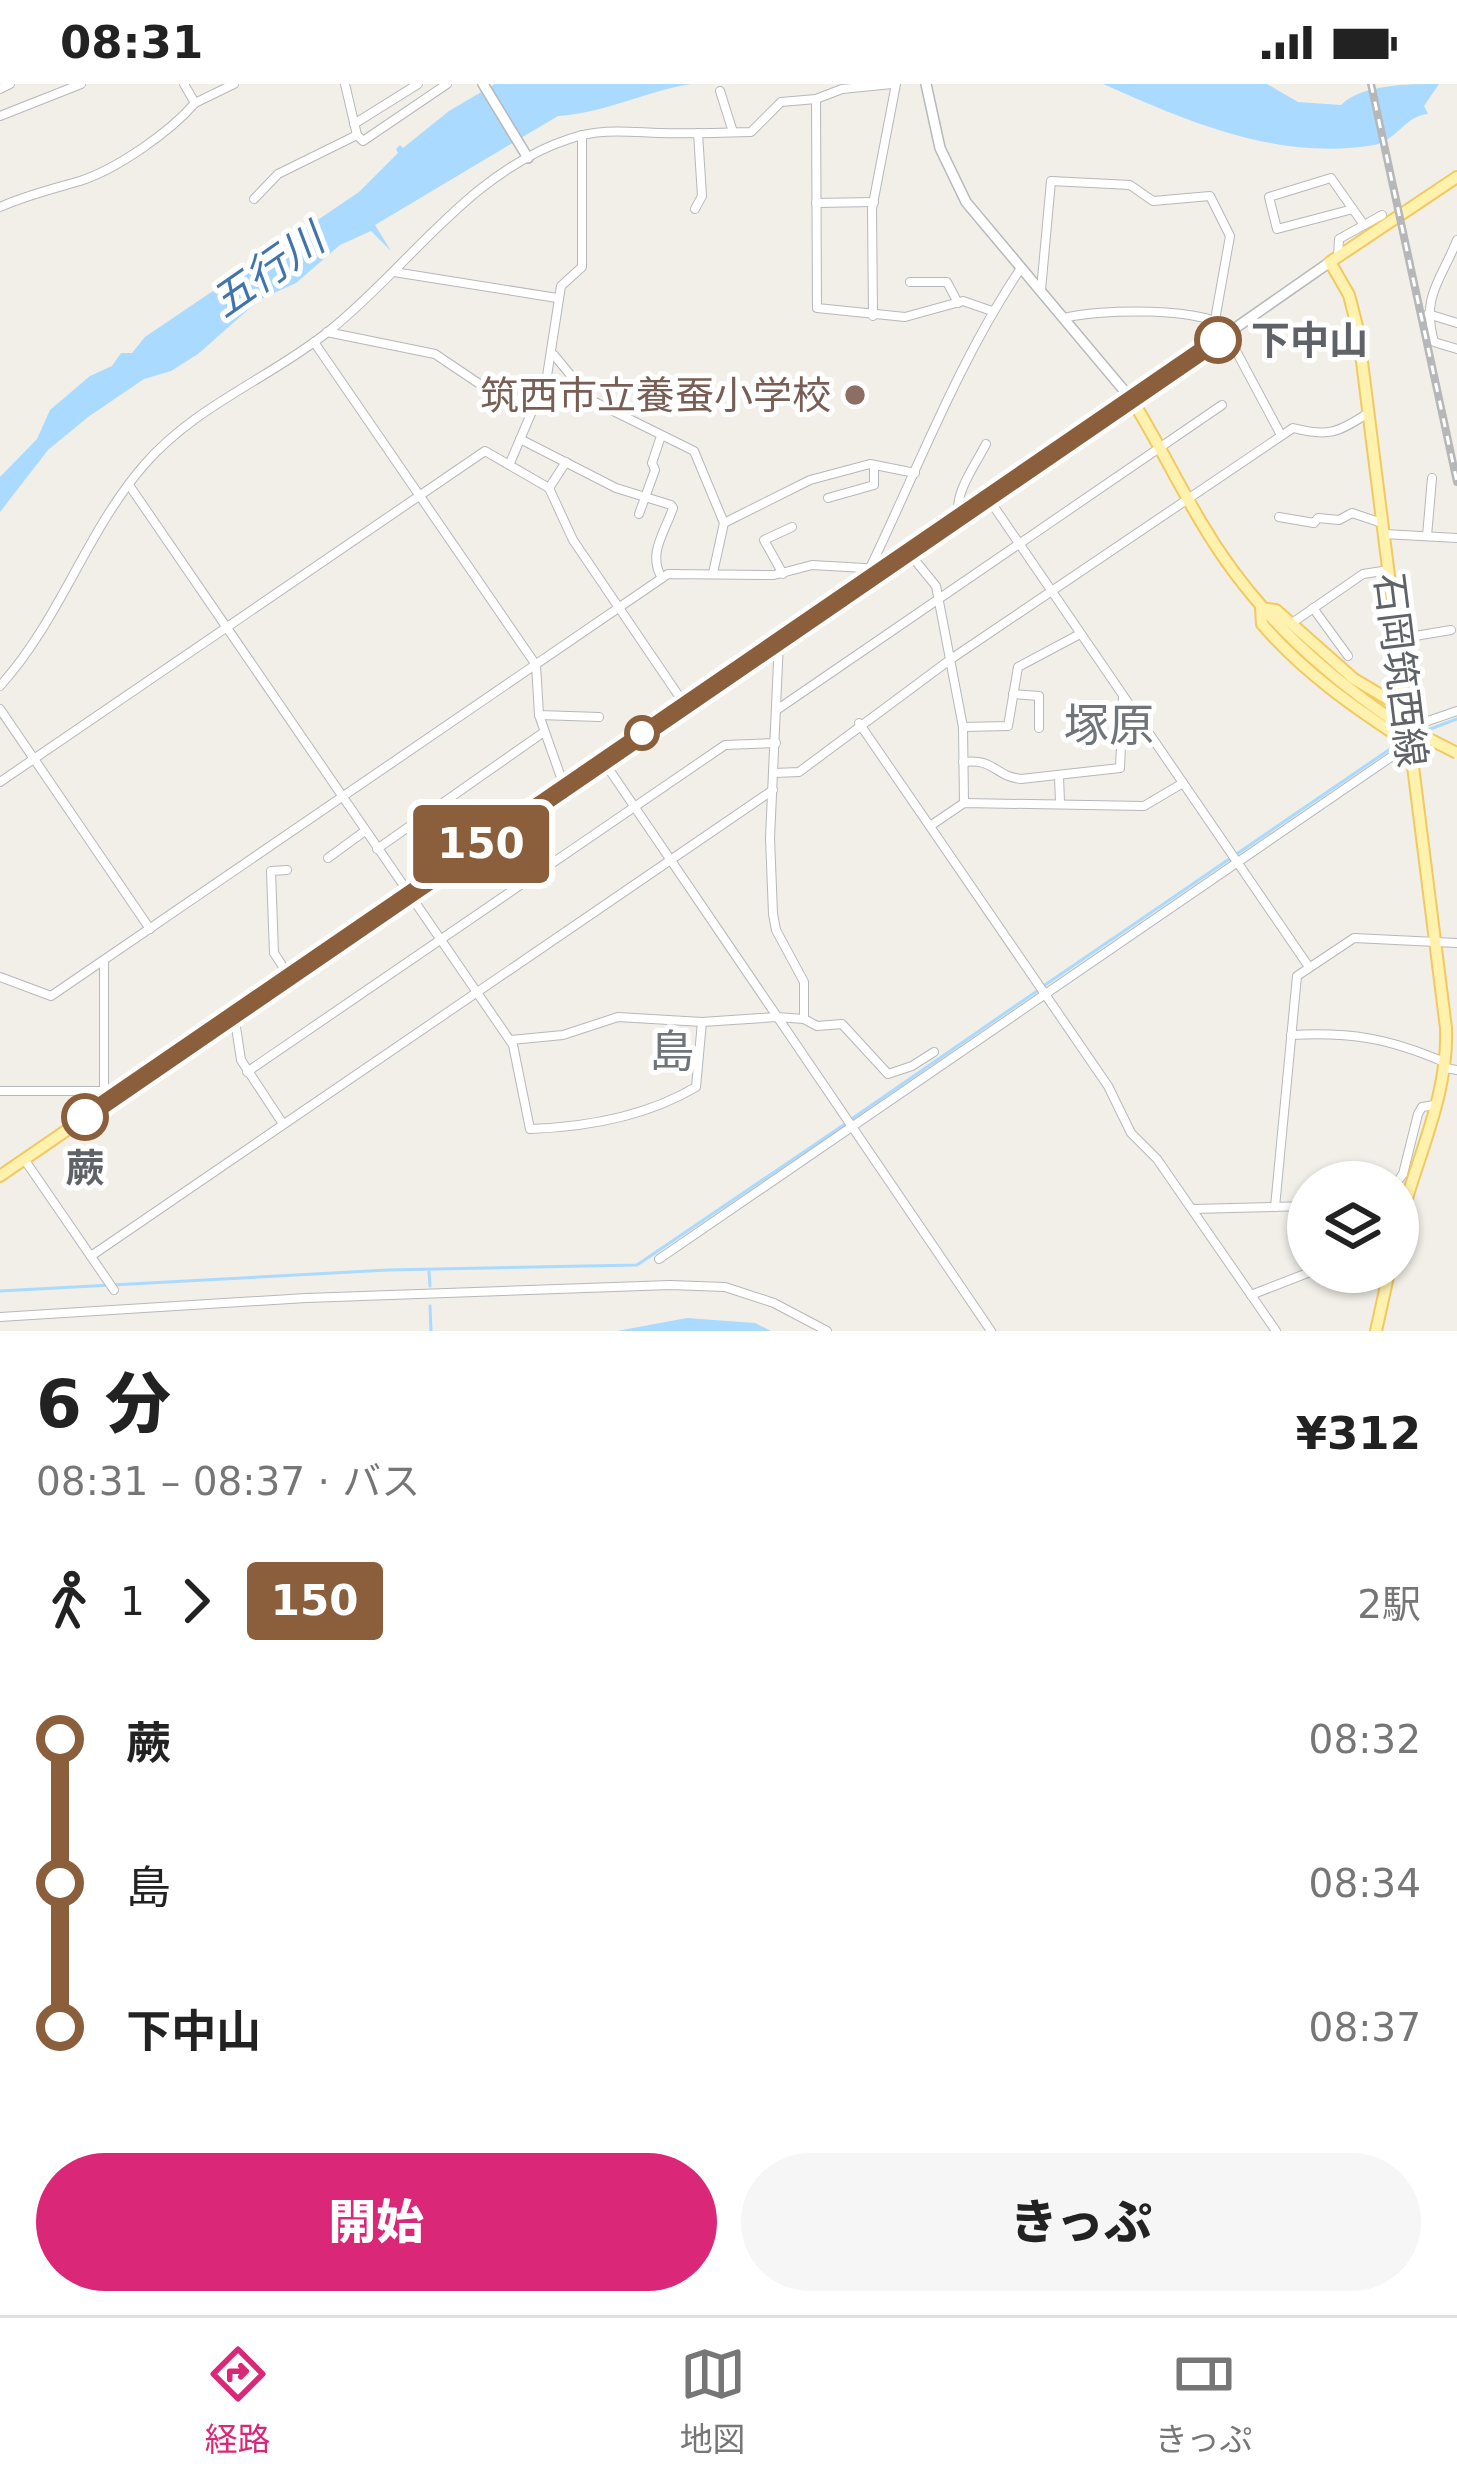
<!DOCTYPE html>
<html lang="ja">
<meta charset="utf-8">
<style>
:root{--surface:#fff;--page:#f6f6f6;--text:#222;--muted:#767676;--line:#e0e0e0;--accent:#db2777}
body{margin:0;font-family:"DejaVu Sans","Noto Sans JP",sans-serif;background:var(--page);color:var(--text);height:100vh;display:flex;flex-direction:column;font-size:45px;white-space:nowrap}
*{box-sizing:border-box;margin:0}
p{font-size:39px;color:var(--muted)}
.icon{flex:none;width:66px;height:66px;fill:none;stroke:currentColor;stroke-width:2;stroke-linecap:round;stroke-linejoin:round}
.map{position:relative;height:1247px;overflow:hidden}
.sheet{display:flex;flex-direction:column;background:var(--surface);flex:1}
.sheet>*{flex:none}
.badge{padding:0 24px;border-radius:9px;font-size:42px;line-height:78px}
.buttons{position:absolute;left:1287px;top:1077px;display:grid;gap:24px}
.buttons a{display:grid;place-items:center;width:132px;height:132px;border-radius:50%;background:var(--surface);box-shadow:0 3px 9px #0004;font-size:60px}
.map>.badge{position:absolute;translate:-50% -50%;box-shadow:0 0 0 6px #fff}
.legs{display:flex;align-items:center;gap:18px;height:132px;padding:0 36px;font-size:39px}
.legs p{margin-inline-start:auto}
.headline{display:flex;align-items:center;justify-content:space-between;height:204px;padding:0 36px}
h1{font-size:66px;font-weight:800;line-height:90px}
.primary-button{display:flex;gap:24px;margin-top:auto;padding:24px 36px}
.primary-button a{flex:1;height:138px;border-radius:72px;background:var(--accent);color:#fff;font-size:48px;font-weight:800;line-height:138px;text-align:center}
.primary-button a+a{background:var(--page);color:var(--text)}
ul{padding:0 36px;list-style:none}
li{display:flex;align-items:center;gap:42px;height:144px;font-size:45px}
li i{display:grid;place-items:center;width:18px;height:100%;margin:0 15px;background:currentColor}
li i::after{content:'';width:30px;height:30px;margin:-15px;border:9px solid;border-radius:50%;background:var(--surface)}
li p{margin-inline-start:auto}
li:first-child i{background:linear-gradient(#0000 50%,currentColor 0)}
li:last-child i{background:linear-gradient(currentColor 50%,#0000 0)}
.status{display:flex;justify-content:space-between;align-items:center;height:84px;padding:0 60px;background:var(--surface);direction:ltr}
.status svg{height:33px;fill:currentColor}
.dock{display:flex;justify-content:space-around;align-items:center;height:168px;border-top:3px solid var(--line);background:var(--surface);font-size:33px;color:var(--muted)}
.dock a{display:grid;justify-items:center;gap:6px}
.dock .selected{color:var(--accent)}
.map>svg:first-child{display:block}
.water{fill:#aadaff}
.lines{fill:none;stroke-linecap:round;stroke-linejoin:round}
.stream{stroke:#aadaff;stroke-width:3}
.minor-casing{stroke:#b5b8bc;stroke-width:10}
.tertiary-casing{stroke:#b5b8bc;stroke-width:12}
.primary-casing{stroke:#f2c960;stroke-width:14}
.minor{stroke:#fff;stroke-width:8}
.tertiary{stroke:#fff;stroke-width:9}
.primary{stroke:#fff2af;stroke-width:10}
.rail-casing{stroke:#b6b7b8;stroke-width:8}
.rail{stroke:#fff;stroke-width:3;stroke-dasharray:9;stroke-linecap:butt}
.primary-bridge-casing{stroke:#f2c960;stroke-width:14;stroke-linecap:butt}
.primary-bridge{stroke:#fff2af;stroke-width:10}
.line-1-casing{stroke:#fff;stroke-width:27}
.line-1{stroke:#8b5e3c;stroke-width:18}
.stop-1-dot{fill:#fff;stroke:#8b5e3c;stroke-width:6}
.education-dot{fill:#8d6e63;stroke:#fff;stroke-width:4.5}
.labels{text-anchor:middle;stroke-width:10;stroke-linejoin:round;paint-order:stroke}
.stop-label{font-size:39px;font-weight:bold;fill:#5f6368;stroke:#fff;text-anchor:start}
.education-label{font-size:39px;fill:#785e54;stroke:#fff;text-anchor:end}
.street-label{font-size:39px;fill:#5f6368;stroke:#fff}
.water-label{font-size:42px;font-style:italic;fill:#4174aa;stroke:#fff}
.quarter-label{font-size:45px;fill:#70757a;stroke:#fff}
</style>
<div class="status"><b>08:31</b><svg viewBox="0 0 49 12"><path d="M0 12V9h3v3zM5 12V6h3v6zM10 12V3h3v9zM15 12V0h3v12zM26 1h20v11H26zM47 4h2v5h-2z"/></svg></div>
<div class="map">
<svg width="1457" height="1247" viewBox="0 0 1457 1247">
<rect width="100%" height="100%" fill="#f1efe8"/>
<!-- water -->
<g class="water">
<path d="M495 0H691C646 7 605 29 558 32L375 141 391 167 371 147 340 161 296 199 259 216 198 270 171 287 144 295 88 333 48 366 0 428V393L37 355 50 326 90 292 112 282 121 269H132L145 253 359 108 398 69 396 65 400 61 403 64 449 27Z"/>
<path d="M1103 0H1267L1298 18 1341 21C1362 0 1409 0 1439 0L1424 22 1428 30C1406 31 1396 57 1374 61 1278 77 1189 38 1103 0Z"/>
<path d="M687 1234 755 1239 771 1247H617Z"/>
</g>
<g class="lines">
<!-- stream -->
<g class="stream">
<path d="M1425 647 1457 635"/>
<path d="M1045 901 1399 659"/>
<path d="M853 1034 1037 907"/>
<path d="M429 1188 430 1202"/>
<path d="M0 1207 388 1186 637 1181 845 1040"/>
<path d="M430 1222 431 1247"/>
</g>
<!-- minor casing -->
<g class="minor-casing">
<g id="minor">
<path d="M184 0 195 19 234 0"/>
<path d="M345 0 357 51 363 57 447 0"/>
<path d="M0 5 10 0"/>
<path d="M720 7 733 48"/>
<path d="M816 15 817 224 905 233 963 217 992 227"/>
<path d="M0 32 81 0"/>
<path d="M354 40 418 0"/>
<path d="M254 115 278 90 357 51"/>
<path d="M816 119 874 118"/>
<path d="M0 123C27 111 52 105 80 97 117 85 170 48 195 19"/>
<path d="M695 125 702 112 698 49"/>
<path d="M1353 125 1277 145 1269 113 1331 94 1364 141"/>
<path d="M1457 156C1441 197 1421 211 1434 258L1457 265"/>
<path d="M1338 172 1339 155 1382 131"/>
<path d="M394 188 557 214"/>
<path d="M910 198H947L958 219"/>
<path d="M1041 206 1051 97 1130 101 1153 117 1210 112 1230 152 1215 236"/>
<path d="M1428 230 1457 239"/>
<path d="M873 232 872 125 896 0"/>
<path d="M1064 234C1098 225 1205 222 1232 246"/>
<path d="M327 248 435 270 484 303 535 321"/>
<path d="M1227 250 1281 351"/>
<path d="M314 258 536 581 539 631 564 702"/>
<path d="M554 271 591 316 694 367 724 439 713 489"/>
<path d="M520 355 616 404 671 421 673 424C665 448 647 470 662 494"/>
<path d="M510 379 547 292 561 202 582 183V51"/>
<path d="M129 401 513 961 530 1045C587 1043 647 1032 696 1003L702 938"/>
<path d="M549 404 566 378"/>
<path d="M828 414 874 401V381"/>
<path d="M988 414 1309 883"/>
<path d="M639 430 655 386 652 379 661 352"/>
<path d="M959 433C953 410 975 382 986 360"/>
<path d="M1279 433 1314 439 1318 434 1339 436 1352 429 1382 439"/>
<path d="M724 439 810 396 870 380 915 389"/>
<path d="M1384 450 1457 454"/>
<path d="M1427 452 1432 394"/>
<path d="M909 469 936 502 963 643 964 719"/>
<path d="M870 484C918 384 959 276 1021 184"/>
<path d="M783 490 764 456 792 443"/>
<path d="M1313 524 1348 572"/>
<path d="M1292 539 1363 490 1389 486"/>
<path d="M1397 555 1451 546"/>
<path d="M779 557 770 754 773 830 776 846 804 898V935"/>
<path d="M0 602C60 536 86 448 144 381 196 321 269 295 329 247 408 184 469 88 569 55 600 44 628 48 659 49 690 50 720 49 751 48L781 18 816 15 842 5 892 0"/>
<path d="M1013 610 1039 612V644"/>
<path d="M0 625 150 845"/>
<path d="M778 625 1222 321"/>
<path d="M539 631 599 633"/>
<path d="M1407 631 1422 639 1457 627"/>
<path d="M859 639 1108 1002 1131 1049 1157 1075 1276 1247"/>
<path d="M963 643 1008 642 1018 583 1080 550"/>
<path d="M604 678 991 1247"/>
<path d="M963 678C995 674 994 692 1021 695L1120 684 1123 614"/>
<path d="M774 689 799 688 951 575 1293 344C1328 353 1338 349 1368 329"/>
<path d="M1059 693 1060 718"/>
<path d="M0 698 485 367 549 404 573 456 685 621"/>
<path d="M930 742 964 719 1144 722 1183 699"/>
<path d="M377 765 544 648"/>
<path d="M328 774 365 747"/>
<path d="M287 786 271 787 274 869 289 892"/>
<path d="M104 877V1007"/>
<path d="M0 893 51 912 668 490 774 491 812 481 882 485"/>
<path d="M234 930 241 976 283 1040"/>
<path d="M1291 951C1351 948 1388 954 1444 978"/>
<path d="M511 956 563 951 618 933 702 938 777 933 804 935 817 942 842 940 888 990 912 982 934 968"/>
<path d="M1445 984 1457 986"/>
<path d="M247 988 725 661 776 659"/>
<path d="M0 1007H104L115 1012"/>
<path d="M24 1075 114 1206"/>
<path d="M1397 1098 1403 1090 1418 1030 1422 1023 1435 1021"/>
<path d="M1275 1123 1297 892 1354 854 1457 859"/>
<path d="M1193 1125 1308 1122"/>
<path d="M91 1172 773 706"/>
<path d="M659 1175 1410 660"/>
<path d="M1251 1211 1310 1188"/>
<path d="M0 1233 306 1214 670 1201 725 1203 774 1219 827 1247"/>
</g>
</g>
<!-- tertiary casing -->
<g class="tertiary-casing">
<g id="tertiary">
<path d="M483 0 528 74"/>
<path d="M926 0 940 64 966 118 1132 316 1330 178"/>
</g>
</g>
<!-- primary casing -->
<g class="primary-casing">
<g id="primary">
<path d="M1406 626 1354 595 1276 526 1261 524 1262 540C1304 589 1356 625 1410 660"/>
<path d="M0 1092 1132 316C1157 356 1177 398 1201 438 1250 522 1315 583 1394 637"/>
<path d="M1398 1146C1414 1079 1449 1013 1446 944L1358 246 1349 211 1330 178 1457 93"/>
<path d="M1376 1247 1389 1188"/>
</g>
</g>
<!-- minor -->
<use href="#minor" class="minor"/>
<!-- tertiary -->
<use href="#tertiary" class="tertiary"/>
<!-- primary -->
<use href="#primary" class="primary"/>
<!-- rail casing -->
<g class="rail-casing">
<path id="rail" d="M1371 0 1457 398"/>
</g>
<!-- rail -->
<use href="#rail" class="rail"/>
<!-- primary-bridge casing -->
<g class="primary-bridge-casing">
<path id="primary-bridge" d="M1394 637 1457 669"/>
</g>
<!-- primary-bridge -->
<use href="#primary-bridge" class="primary-bridge"/>
</g>
<g class="lines">
<!-- line-1 casing -->
<g class="line-1-casing">
<path id="line-1" d="M85 1033 1218 256"/>
</g>
<!-- line-1 -->
<use href="#line-1" class="line-1"/>
</g>
<!-- markers -->
<g class="stop-1-dot">
<circle cx="1218" cy="256" r="21"/>
<circle cx="642" cy="649" r="15"/>
<circle cx="85" cy="1033" r="21"/>
</g>
<circle class="education-dot" cx="855" cy="311" r="12"/>
<g class="labels">
<!-- stop labels -->
<g class="stop-label">
<text x="1251" y="270">下中山</text>
<text x="85" y="1098" text-anchor="middle">蕨</text>
</g>
<!-- education labels -->
<g class="education-label">
<text x="831" y="325">筑西市立養蚕小学校</text>
</g>
<!-- street labels -->
<g class="street-label">
<text transform="translate(1401 586) rotate(83)" y="14">石岡筑西線</text>
</g>
<!-- water labels -->
<g class="water-label">
<text transform="translate(267 186) rotate(-35)" y="15">五行川</text>
</g>
<!-- quarter labels -->
<g class="quarter-label">
<text x="1109" y="657">塚原</text>
<text x="672" y="983">島</text>
</g>
</g>
</svg>
<div class="buttons">
<a><svg class="icon" aria-label="layers" viewBox="0 0 24 24"><path d="M12 4l9 5-9 5-9-5zM3 14l9 5 9-5"/></svg></a>
</div>
<b class="badge" style="left:481px;top:760px;background:#8b5e3c;color:#fff">150</b>
</div>
<section class="sheet">
<div class="headline"><div><h1>6 分</h1><p>08:31 – 08:37 · バス</p></div><b>¥312</b></div>
<div class="legs"><svg class="icon" aria-label="walk" viewBox="0 0 24 24"><circle cx="13" cy="4" r="2"/><path d="M13 8l-2 6 4 7M11 14l-3 7M7 12l3-4h3l4 4"/></svg>1<svg class="icon" aria-label="forward" viewBox="0 0 24 24"><path d="M9 5l7 7-7 7"/></svg><b class="badge" style="background:#8b5e3c;color:#fff">150</b><p>2駅</p></div>
<ul>
<li><i style="color:#8b5e3c"></i><b>蕨</b><p>08:32</p></li>
<li><i style="color:#8b5e3c"></i><span>島</span><p>08:34</p></li>
<li><i style="color:#8b5e3c"></i><b>下中山</b><p>08:37</p></li>
</ul>
<div class="primary-button"><a>開始</a><a>きっぷ</a></div>
</section>
<nav class="dock">
<a class="selected"><svg class="icon" aria-label="directions" viewBox="0 0 24 24"><path d="M12 3l9 9-9 9-9-9zM9 14v-3h6M13 9l2 2-2 2"/></svg>経路</a>
<a><svg class="icon" aria-label="map" viewBox="0 0 24 24"><path d="M3 6l6-2 6 2 6-2v14l-6 2-6-2-6 2zM9 4v14M15 6v14"/></svg>地図</a>
<a><svg class="icon" aria-label="tickets" viewBox="0 0 24 24"><path d="M3 7h18v10H3zM15 7v10"/></svg>きっぷ</a>
</nav>
